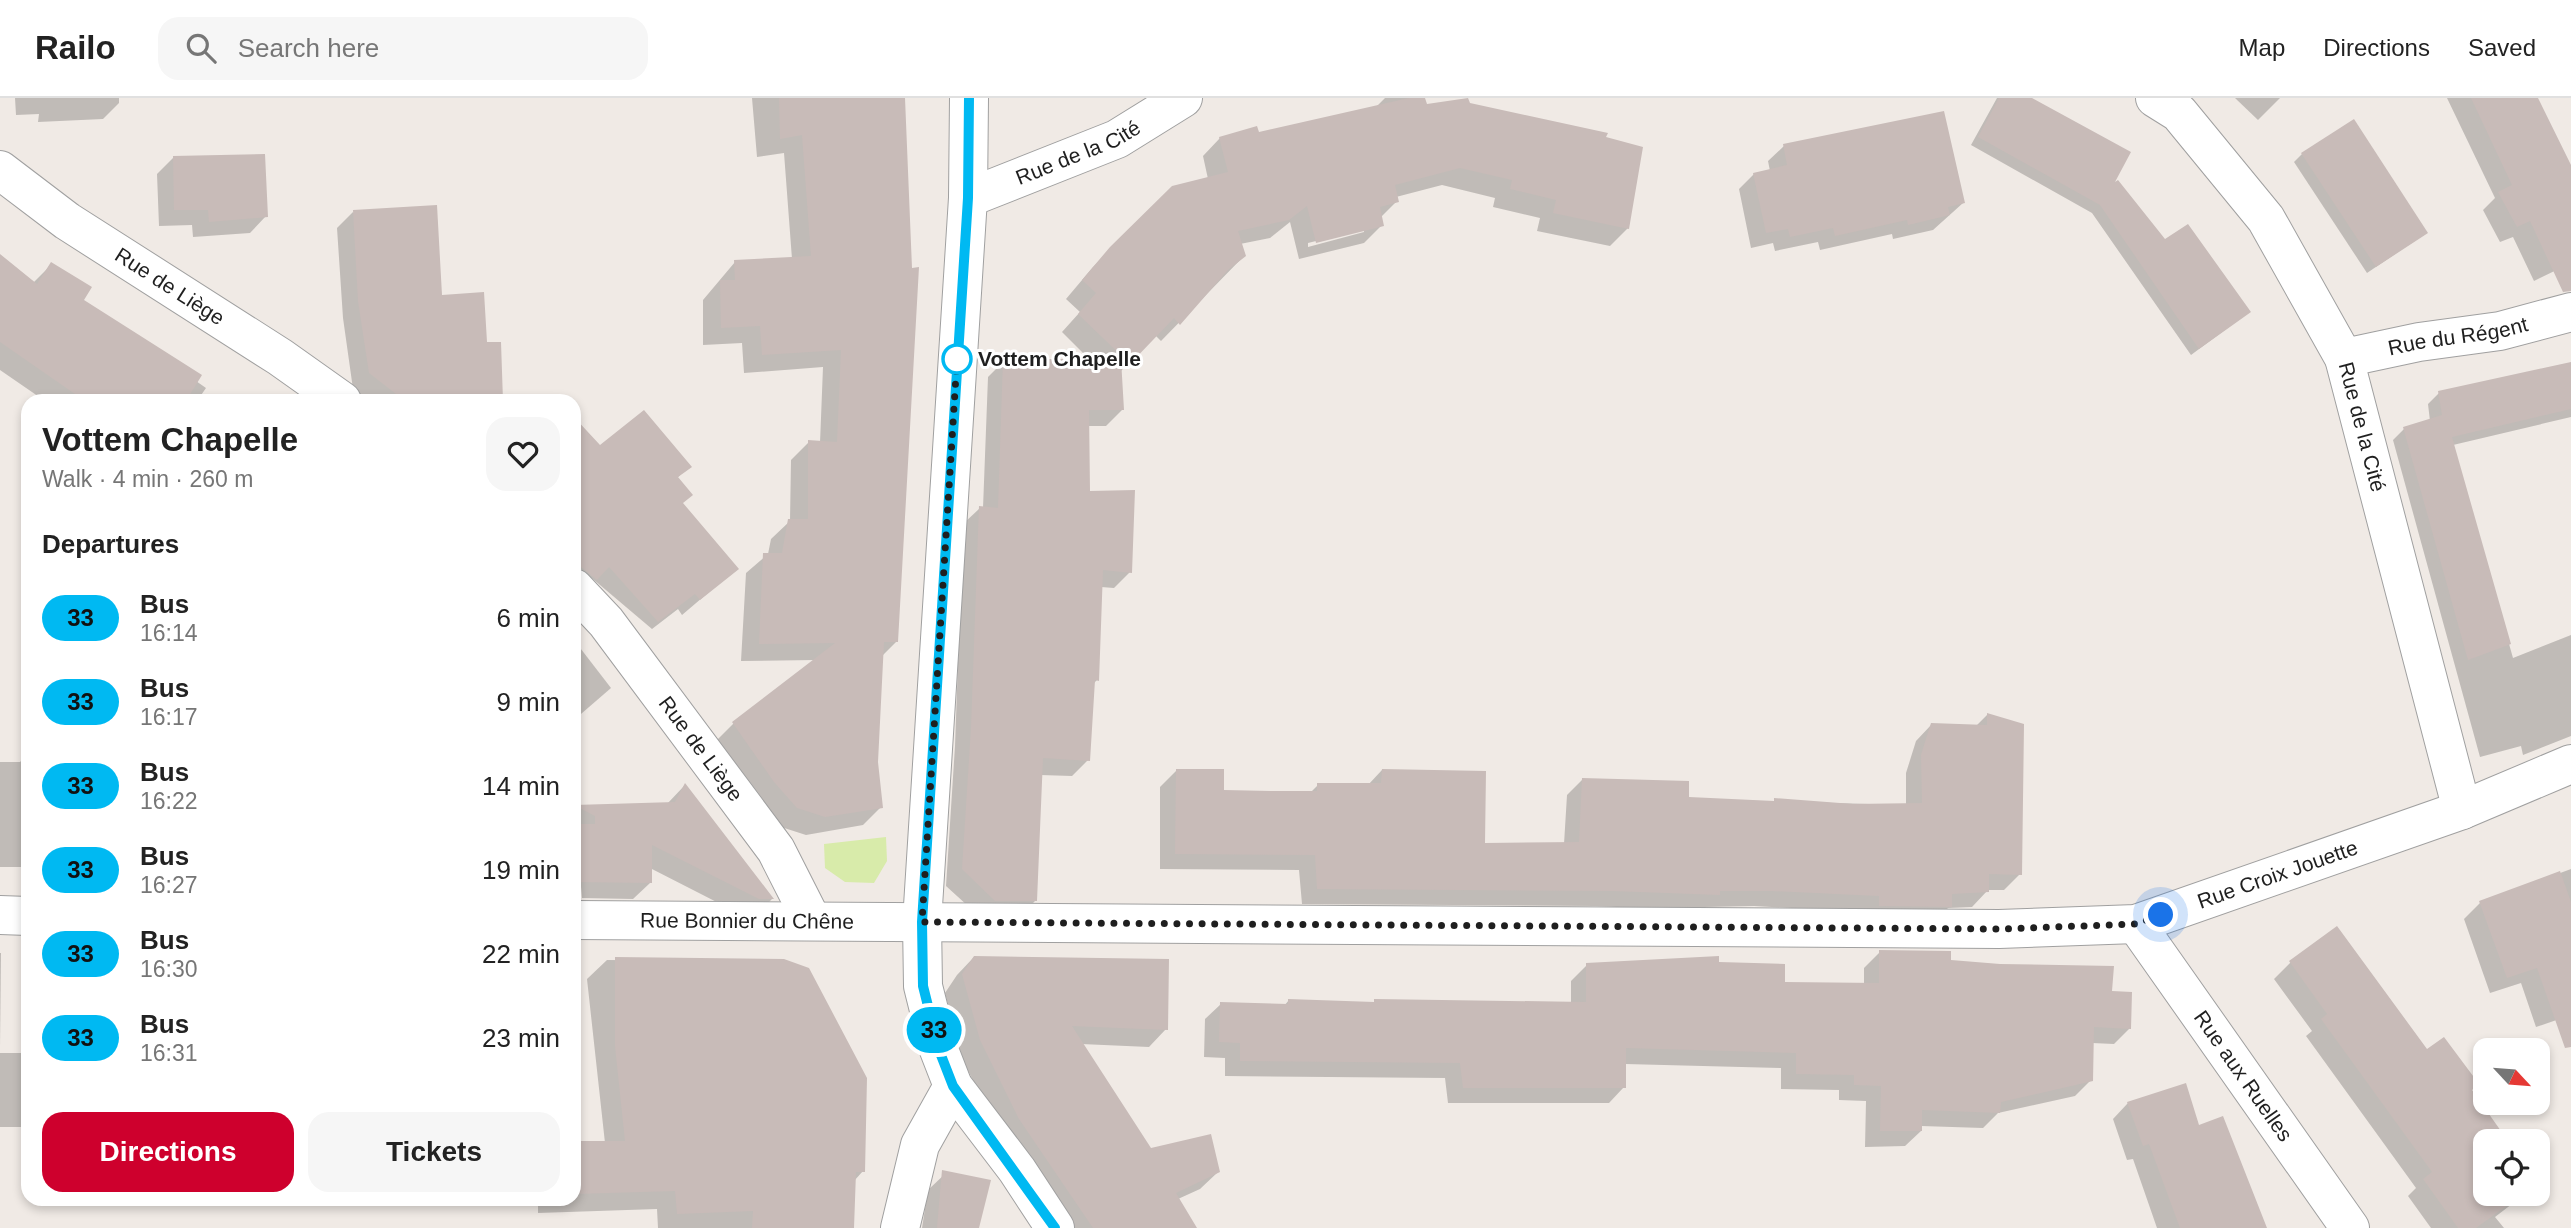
<!DOCTYPE html>
<meta charset="utf-8">
<style>
:root{--surface:#fff;--page:#f6f6f6;--text:#222;--muted:#767676;--line:#e0e0e0;--accent:#ce002d}
body{margin:0;font-family:Arial,sans-serif;background:var(--page);color:var(--text);height:100vh;display:flex;flex-direction:column;font-size:26px;white-space:nowrap}
*{box-sizing:border-box;margin:0}
p{font-size:23px;color:var(--muted)}
.icon{flex:none;width:38px;height:38px;fill:none;stroke:currentColor;stroke-width:2;stroke-linecap:round;stroke-linejoin:round}
.map{position:relative;flex:1;overflow:hidden}
.drawer{position:absolute;left:21px;top:296px;width:560px;height:812px;display:flex;flex-direction:column;background:var(--surface);border-radius:21px;box-shadow:0 4px 10px #0003}
.drawer>*{flex:none}
.badge{padding:0 14px;border-radius:23px;font-size:24px;line-height:46px}
.needle{width:46px;rotate:116deg}
.tools{position:absolute;left:2473px;top:940px;display:grid;gap:14px}
.tools a{display:grid;place-items:center;width:77px;height:77px;border-radius:14px;background:var(--surface);box-shadow:0 4px 10px #0003;font-size:35px}
.you{position:absolute;width:35px;height:35px;margin:-18px;border:5px solid #fff;border-radius:50%;background:#1a73e8;box-shadow:0 0 0 10px #1a73e833}
.map>.badge{position:absolute;translate:-50% -50%;box-shadow:0 0 0 4px #fff}
h2{padding:0 21px;font-size:26px;line-height:63px}
.round{display:grid;place-items:center;flex:none;width:74px;height:74px;border-radius:21px;background:var(--page)}
.headline{display:flex;align-items:center;justify-content:space-between;height:119px;padding:0 21px}
h1{font-size:33px;font-weight:700;line-height:52px}
.button{display:flex;gap:14px;margin-top:auto;padding:14px 21px}
.button a{flex:1;height:80px;border-radius:21px;background:var(--accent);color:#fff;font-size:28px;font-weight:700;line-height:80px;text-align:center}
.button a+a{background:var(--page);color:var(--text)}
ul{padding:0;list-style:none}
li{display:flex;align-items:center;gap:21px;height:84px;padding:0 21px}
li div{flex:1}
li b{display:block;font-size:26px}
li em{font-style:normal}
li .badge{min-width:77px;font-weight:700;text-align:center}
header{display:flex;align-items:center;gap:42px;box-sizing:border-box;height:98px;padding:0 35px;background:var(--surface);border-bottom:2px solid var(--line)}
header strong{font-size:33px}
nav{display:flex;gap:38px;margin-inline-start:auto;font-size:24px}
.search{width:490px;height:63px;background:var(--page);display:flex;align-items:center;gap:18px;box-sizing:border-box;padding:0 24px;border-radius:21px;color:var(--muted);font-size:26px}
.map>svg:first-child{display:block}
.grass{fill:#d8ebaa}
.shadow{fill:#0003;fill-rule:evenodd}
.building{fill:#c8bbb8}
.lines{fill:none;stroke-linecap:round;stroke-linejoin:round}
.minor-casing{stroke:#a0a0a0;stroke-width:40}
.minor{stroke:#fff;stroke-width:38}
.line-casing{stroke:#fff;stroke-width:16}
.line{stroke:#00b9f2;stroke-width:10}
.walk{stroke:#1f1f1f;stroke-width:7;stroke-dasharray:0 12.6}
.stop-dot{fill:#fff;stroke:#00b9f2;stroke-width:3.5}
.labels{text-anchor:middle;stroke-width:6;stroke-linejoin:round;paint-order:stroke}
.street-label{font-size:21px;fill:#1f1f1f;stroke:#fff}
.stop-label{font-size:21px;font-weight:bold;fill:#1f1f1f;stroke:#fff;text-anchor:start}
</style>
<header>
<strong>Railo</strong>
<div class="search"><svg class="icon" aria-label="search" viewBox="0 0 24 24"><circle cx="10" cy="10" r="6"/><path d="M15 15l6 6"/></svg>Search here</div>
<nav><a>Map</a><a>Directions</a><a>Saved</a></nav>
</header>
<div class="map">
<svg width="2571" height="1130" viewBox="0 0 2571 1130">
<rect width="100%" height="100%" fill="#f0eae5"/>
<!-- grass -->
<path class="grass" d="M886 739 887 763 874 785 845 784 825 770 824 746Z"/>
<!-- shadow -->
<g class="shadow">
<path d="M15 0H119V5L103 21 38 24 39 16 16 17Z"/>
<path d="M752 0H903L897 543 882 558 877 665 881 709 863 727 806 737 778 728 715 644 733 626 815 562 741 563 746 475 768 456 771 441 790 423 791 362 809 344 820 345 823 269 744 275 742 245 703 247V202L735 164 792 161 784 55 757 59Z"/>
<path d="M1385 0H1424L1426 8 1468 7 1628 130 1610 148 1537 133 1540 120 1493 109 1495 100 1442 87 1396 99 1397 103 1380 120 1382 127 1364 145 1299 161 1290 124 1270 140 1240 146 1244 158 1161 243 1155 237 1120 274 1122 312 1106 328H1087L1088 395 1130 474 1114 490 1101 489 1097 582 1093 586 1088 662 1072 678 1040 677 1036 802 1019 819 979 818 946 788 955 648 963 426 980 410H983L988 279 1004 263H1091L1062 234 1080 214 1066 201 1093 169 1172 90 1208 81 1203 58 1220 40 1258 36 1376 9ZM1364 131V134L1308 149V145Z"/>
<path d="M1997 0H2028L2109 90 2164 143 2249 214 2191 257 2092 115 1971 47Z"/>
<path d="M2235 0H2280L2258 22Z"/>
<path d="M2447 0H2536L2571 72V165L2534 183 2513 139 2500 144 2483 112 2495 100Z"/>
<path d="M1784 48 1963 105 1933 132 1893 141 1892 136 1820 152 1818 144 1775 153 1773 145 1751 150 1739 91 1754 76 1770 73 1768 63Z"/>
<path d="M2302 56 2426 135 2367 175 2294 64Z"/>
<path d="M173 60 266 118 250 135 193 139 192 127 159 128 157 76Z"/>
<path d="M353 114 486 246 501 295 511 303H368L353 291 343 220 337 130Z"/>
<path d="M0 158 33 185 52 166 81 203 206 290 197 303H45L0 272Z"/>
<path d="M2571 266V319L2453 347 2513 560 2571 537V638L2523 657 2521 648 2480 659 2393 342 2404 331 2430 323 2428 306 2439 295Z"/>
<path d="M574 328 600 349 689 368 677 380 681 406 736 471 682 517 678 511 652 531 574 465Z"/>
<path d="M574 542 611 590 574 622Z"/>
<path d="M1987 617 2020 776 2004 792H1988L1972 809 1948 810 1934 824 1864 814 1754 808 1706 809 1702 813 1595 808 1302 806 1299 772 1160 771V689L1176 673 1222 694 1310 695 1318 687H1368L1382 672 1483 747 1564 746 1567 697 1583 681 1687 701 1906 707V675L1916 643 1932 626 1976 628Z"/>
<path d="M28 656V769H0V664H20Z"/>
<path d="M685 687 772 801 756 817H742L650 770V785L633 801 582 800 574 709 667 706Z"/>
<path d="M2571 771V917L2536 929 2521 885 2490 895 2464 821 2480 805Z"/>
<path d="M1880 854 2111 894 2130 930 2114 946 2092 945 2091 982 2075 998 1998 1015 1983 1030 1921 1028V1033L1905 1048 1865 1049 1866 1003 1839 1002V992L1781 991V970L1625 966 1624 989 1609 1005H1448L1445 980 1225 978V960L1204 959 1205 921 1221 906 1284 908 1289 902 1373 906 1571 905V883L1587 867 1717 866 1783 886H1864V870Z"/>
<path d="M0 855H1L0 950Z"/>
<path d="M974 859 1166 931 1149 949 1081 946 1150 1052 1218 1074 1200 1091 1178 1101 1195 1130H1060L1002 1038 963 963 945 895 957 877Z"/>
<path d="M607 862 784 863 863 1073 854 1083 852 1130H658L657 1111 538 1115V1101H574V1045H605L587 881Z"/>
<path d="M2291 864 2427 953 2470 993 2506 1043H2485V1096H2525L2495 1119 2504 1130H2431L2408 1098 2416 1090 2306 938 2312 933 2274 881Z"/>
<rect x="0" y="955" width="28" height="74"/>
<path d="M2128 1005 2198 1029 2266 1130H2157L2133 1061 2127 1062 2113 1021Z"/>
<path d="M946 1075 977 1130H922L928 1092Z"/>
</g>
<!-- building -->
<g class="building">
<path d="M779 0H905L912 170 919 169 898 544H884L878 664 883 710 825 719 797 710 774 684 732 624 835 545 759 546 763 455H782L788 421H808V342L837 344 841 252 762 257 760 228 721 230 720 182H735L734 162 811 158 802 37 780 41Z"/>
<path d="M1409 0H1425L1427 6 1468 0 1470 5 1608 35 1606 39 1643 49 1629 131 1553 115 1556 102 1510 91 1512 82 1460 70 1395 87 1399 104 1380 109 1384 128 1316 145 1307 108 1289 122 1238 133 1246 158 1228 172 1180 227 1174 220 1130 266 1078 216 1096 195 1082 182 1110 149 1172 88 1228 74 1219 39 1257 28 1259 34Z"/>
<path d="M1999 0H2032L2131 54 2115 84 2118 82 2165 141 2188 126 2251 214 2199 251 2100 107 1978 39Z"/>
<path d="M2471 0H2538L2571 67V193L2563 194 2530 123 2517 129 2498 94 2512 87Z"/>
<path d="M1944 13 1965 105 1948 109 1950 117 1908 127 1907 122 1835 138 1833 130 1790 139 1788 131 1766 135 1753 75 1787 67 1783 46Z"/>
<path d="M2354 21 2428 135 2376 169 2301 55Z"/>
<path d="M265 56 268 119 209 124 208 112H174L173 58Z"/>
<path d="M437 107 442 197 484 194 487 244H501L503 303H405L369 275 358 203 353 112Z"/>
<path d="M0 156 37 186 51 164 92 189 84 202 202 277 186 303H85L0 244Z"/>
<path d="M1003 261H1121L1124 312H1089L1090 393 1135 392 1132 475 1103 472 1099 583 1095 582 1090 663 1043 660 1037 803H995L962 771 971 630 979 408 998 410Z"/>
<path d="M2571 264V311L2452 339 2511 546 2468 562 2403 329 2442 317 2438 293Z"/>
<path d="M644 312 692 369 678 379 693 397 683 405 739 471 700 502 695 496 658 524 609 469 597 482 581 469H574V319L600 347Z"/>
<path d="M1987 615 2024 626 2022 777 1989 776V794L1952 796V809L1879 808V798L1771 793H1720V797L1613 793 1317 791 1315 757 1175 756 1176 671H1224V692L1271 693H1317V685H1381L1382 671 1486 673 1485 745 1579 744 1582 680 1689 683V699L1774 703V700L1853 706 1922 705 1921 657 1931 625 1987 627Z"/>
<path d="M685 685 774 801H759L652 747V785L574 784V726H595V718L574 707 675 704Z"/>
<path d="M2560 773 2571 804V949L2565 950 2537 870 2507 880 2479 803Z"/>
<path d="M2337 828 2427 951 2444 939 2479 986 2472 992 2508 1043H2485V1096H2523L2476 1130H2458L2423 1081 2432 1074 2321 921 2327 916 2289 863Z"/>
<path d="M1879 852 1951 853V862L2000 866 2114 868 2112 893 2132 894 2131 931 2094 929 2093 983 2001 1004 2000 1015 1922 1012V1033H1880L1881 988 1854 987V977L1796 976V955L1626 950V990H1463L1460 965 1240 963V945L1219 944 1220 904 1288 906V901L1374 904V901L1586 904V865L1719 858V864L1785 866V884L1879 885Z"/>
<path d="M974 858 1169 861 1168 932 1072 928 1151 1050 1211 1036 1220 1074 1176 1095 1197 1130H1093L1019 1021 980 942 962 876Z"/>
<path d="M615 859 784 861 809 870 867 980 865 1074H856L854 1130H752L753 1113 677 1116 675 1093 574 1096V1043H625L615 948Z"/>
<path d="M2186 985 2199 1027 2223 1018 2267 1130H2180L2149 1046 2143 1048 2127 1004Z"/>
<path d="M942 1072 991 1082 979 1130H937Z"/>
</g>
<g class="lines">
<!-- minor casing -->
<g class="minor-casing">
<g id="minor">
<path d="M969 0 968 100 922 824 923 888 939 952 953 988 1017 1072 1055 1130"/>
<path id="s1" d="M2155 0 2179 15 2266 121 2344 260 2462 712"/>
<path id="s2" d="M0 72 67 123 280 259 342 303"/>
<path id="s3" d="M968 100 1117 41 1183 0"/>
<path id="s4" d="M2344 260 2419 244 2500 233 2571 214"/>
<path id="s5" d="M574 490 606 524 776 752 811 821"/>
<path d="M0 817 28 818"/>
<path id="s6" d="M574 822 1999 831 2136 826 2462 712 2571 666"/>
<path id="s7" d="M2136 826 2350 1130"/>
<path d="M900 1130 920 1047 953 988"/>
</g>
</g>
<!-- minor -->
<use href="#minor" class="minor"/>
</g>
<g class="lines">
<!-- line casing -->
<g class="line-casing">
<path id="line" d="M969 0 968 100 922 824 923 888 939 952 953 988 1055 1130"/>
</g>
<!-- line -->
<use href="#line" class="line"/>
<!-- walk -->
<path class="walk" d="M957 261 922 824 1999 831 2136 826 2161 817"/>
</g>
<!-- markers -->
<circle class="stop-dot" cx="957" cy="261" r="14"/>
<g class="labels">
<!-- street labels -->
<g class="street-label">
<text dy="7" stroke="none"><textPath href="#s3" startOffset="119">Rue de la Cité</textPath></text>
<text dy="7" stroke="none"><textPath href="#s2" startOffset="206">Rue de Liège</textPath></text>
<text dy="7" stroke="none"><textPath href="#s4" startOffset="116">Rue du Régent</textPath></text>
<text dy="7" stroke="none"><textPath href="#s1" startOffset="396">Rue de la Cité</textPath></text>
<text dy="7" stroke="none"><textPath href="#s5" startOffset="205">Rue de Liège</textPath></text>
<text dy="7" stroke="none"><textPath href="#s6" startOffset="1712">Rue Croix Jouette</textPath></text>
<text dy="7" stroke="none"><textPath href="#s6" startOffset="173">Rue Bonnier du Chêne</textPath></text>
<text dy="7" stroke="none"><textPath href="#s7" startOffset="186">Rue aux Ruelles</textPath></text>
</g>
<!-- stop labels -->
<g class="stop-label">
<text x="978" y="268">Vottem Chapelle</text>
</g>
</g>
</svg>
<div class="tools">
<a><svg class="needle" viewBox="-14 -14 28 28"><path d="M0-13l5 13h-10z" fill="#e53935"/><path d="M0 13l5-13h-10z" fill="#767676"/></svg></a>
<a><svg class="icon" aria-label="locate" viewBox="0 0 24 24"><circle cx="12" cy="12" r="6"/><path d="M12 2v4M12 18v4M2 12h4M18 12h4"/></svg></a>
</div>
<div class="you" style="left:2161px;top:817px"></div>
<b class="badge" style="left:934px;top:932px;background:#00b9f2;color:#111">33</b>
<section class="drawer">
<div class="headline"><div><h1>Vottem Chapelle</h1><p>Walk · 4 min · 260 m</p></div><a class="round"><svg class="icon" aria-label="heart" viewBox="0 0 24 24"><path d="M12 20l-8-8c-3-5 5-10 8-4 3-6 11-1 8 4z"/></svg></a></div>
<h2>Departures</h2>
<ul>
<li><span class="badge" style="background:#00b9f2;color:#111">33</span><div><b>Bus</b><p>16:14</p></div><em>6 min</em></li>
<li><span class="badge" style="background:#00b9f2;color:#111">33</span><div><b>Bus</b><p>16:17</p></div><em>9 min</em></li>
<li><span class="badge" style="background:#00b9f2;color:#111">33</span><div><b>Bus</b><p>16:22</p></div><em>14 min</em></li>
<li><span class="badge" style="background:#00b9f2;color:#111">33</span><div><b>Bus</b><p>16:27</p></div><em>19 min</em></li>
<li><span class="badge" style="background:#00b9f2;color:#111">33</span><div><b>Bus</b><p>16:30</p></div><em>22 min</em></li>
<li><span class="badge" style="background:#00b9f2;color:#111">33</span><div><b>Bus</b><p>16:31</p></div><em>23 min</em></li>
</ul>
<div class="button"><a>Directions</a><a>Tickets</a></div>
</section>
</div>
